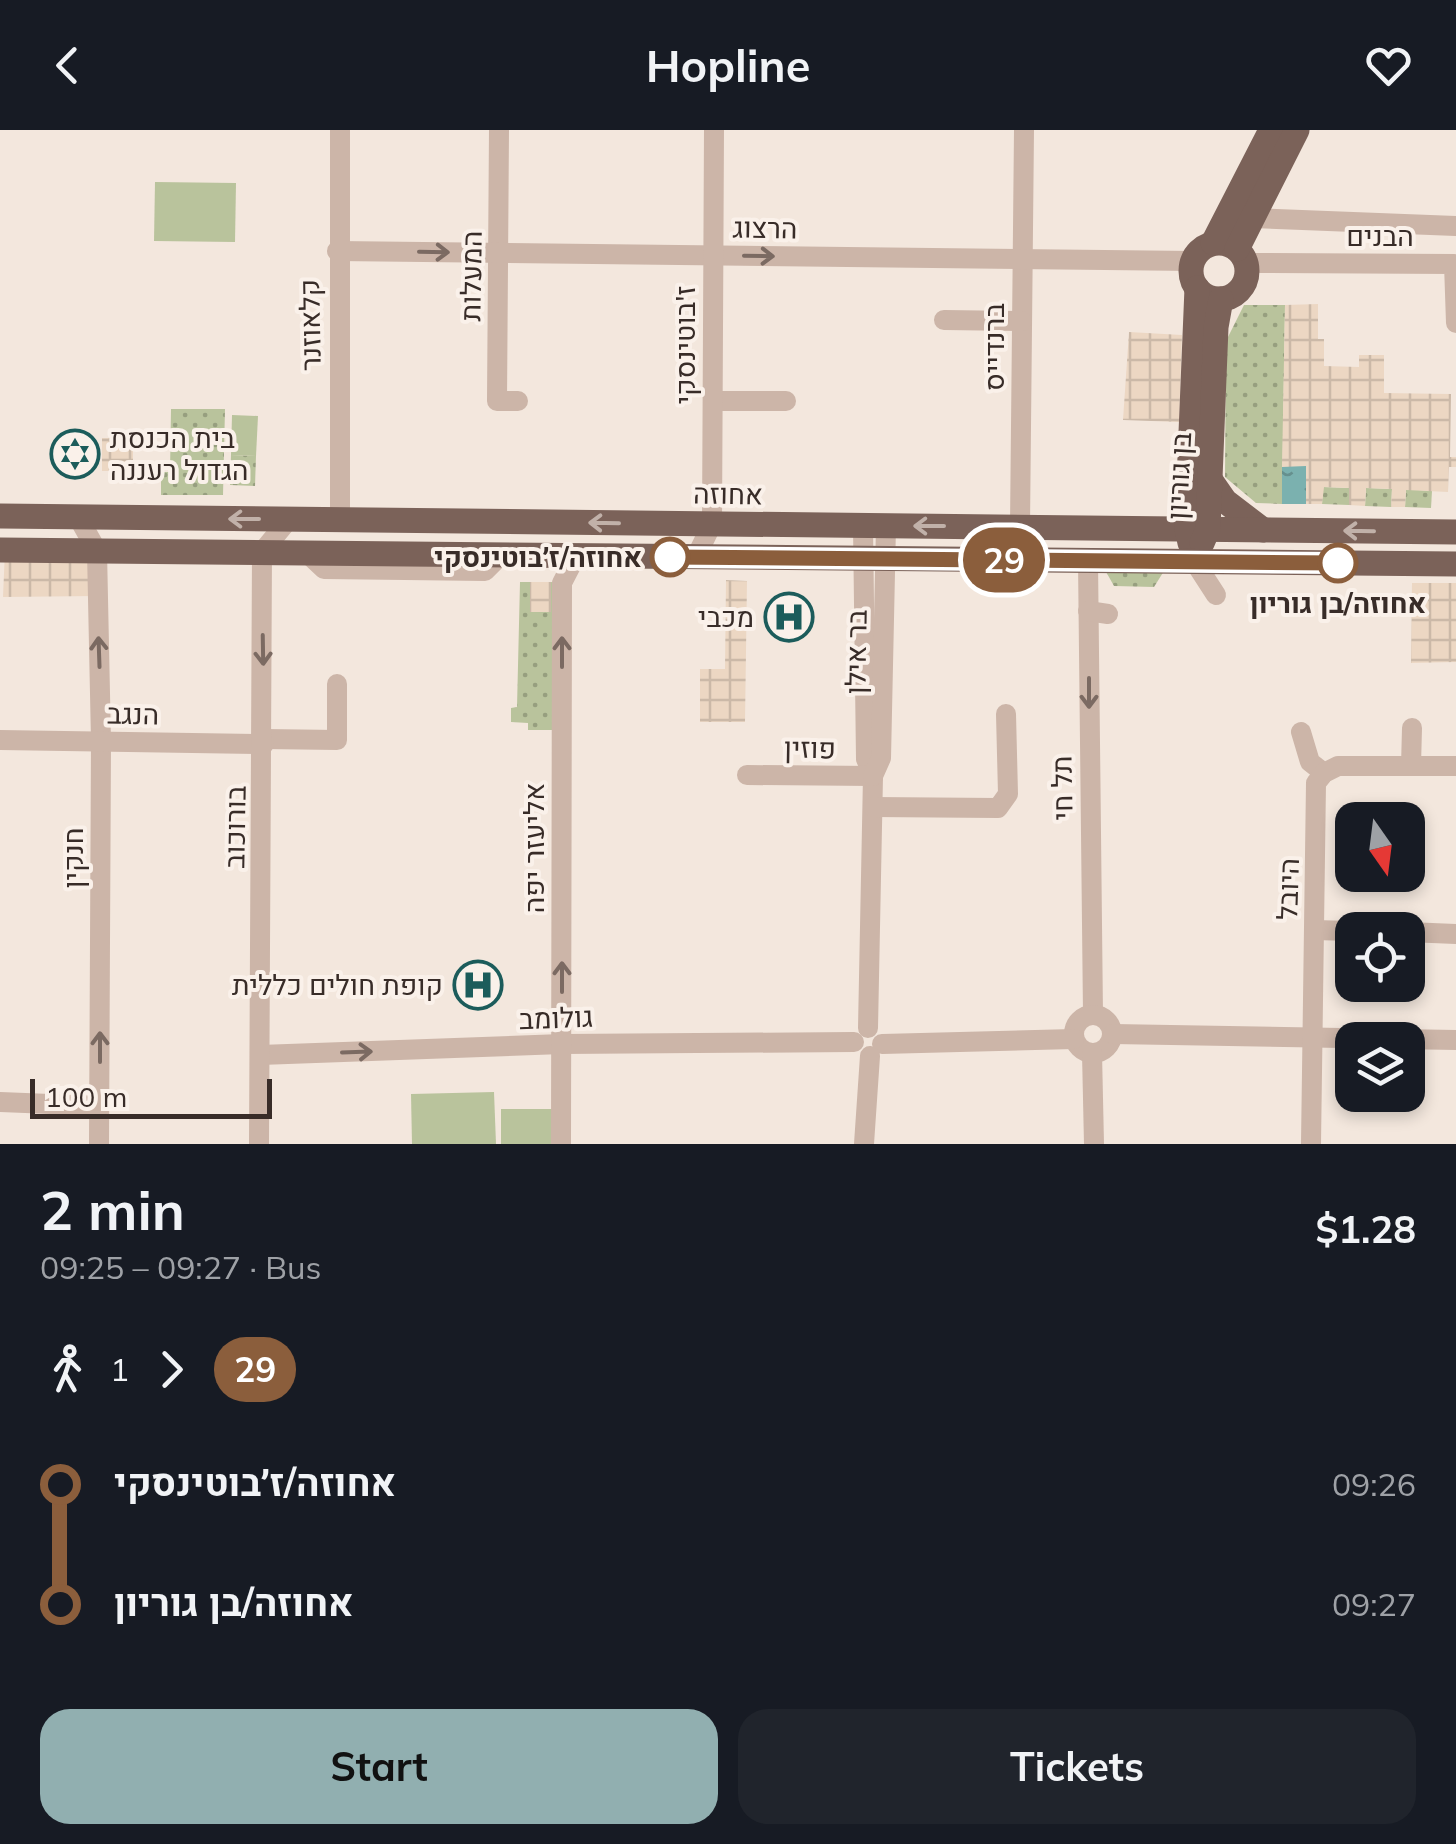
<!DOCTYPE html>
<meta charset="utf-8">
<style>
:root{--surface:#171b24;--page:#20242c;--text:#f1f3f6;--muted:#9ea1a6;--accent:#91afb0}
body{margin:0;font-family:Mulish,Heebo,sans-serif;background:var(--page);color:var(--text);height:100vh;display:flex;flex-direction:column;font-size:38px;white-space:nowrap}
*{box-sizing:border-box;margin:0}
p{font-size:32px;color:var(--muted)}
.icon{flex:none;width:55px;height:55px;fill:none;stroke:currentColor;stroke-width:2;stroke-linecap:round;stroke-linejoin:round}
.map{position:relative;height:1014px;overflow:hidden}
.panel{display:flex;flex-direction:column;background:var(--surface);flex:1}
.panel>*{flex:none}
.badge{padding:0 20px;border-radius:32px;font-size:35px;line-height:65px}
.needle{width:65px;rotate:166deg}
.fabs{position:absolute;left:1335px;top:672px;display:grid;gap:20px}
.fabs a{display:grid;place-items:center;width:90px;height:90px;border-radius:20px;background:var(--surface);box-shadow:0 5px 15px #0003;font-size:50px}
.scale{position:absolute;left:30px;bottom:25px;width:242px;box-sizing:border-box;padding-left:10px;border:5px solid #382c28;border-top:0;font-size:28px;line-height:35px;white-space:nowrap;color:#382c28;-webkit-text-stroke:8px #faf1ea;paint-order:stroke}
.map>.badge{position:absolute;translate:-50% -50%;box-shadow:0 0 0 5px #fff}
.legs{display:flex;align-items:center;gap:15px;height:110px;padding:0 40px;font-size:32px}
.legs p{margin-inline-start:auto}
.summary{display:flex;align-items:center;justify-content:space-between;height:170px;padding:0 40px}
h1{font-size:55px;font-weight:700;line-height:75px}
.button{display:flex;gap:20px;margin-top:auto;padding:20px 40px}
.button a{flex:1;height:115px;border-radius:30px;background:var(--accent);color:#111;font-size:40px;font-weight:700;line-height:115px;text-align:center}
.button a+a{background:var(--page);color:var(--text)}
ul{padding:0 40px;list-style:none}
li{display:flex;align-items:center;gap:35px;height:120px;font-size:38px}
li i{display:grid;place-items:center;width:15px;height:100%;margin:0 12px;background:currentColor}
li i::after{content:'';width:25px;height:25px;margin:-12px;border:8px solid;border-radius:50%;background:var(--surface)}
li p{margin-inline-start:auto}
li:first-child i{background:linear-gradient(#0000 50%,currentColor 0)}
li:last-child i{background:linear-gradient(currentColor 50%,#0000 0)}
header{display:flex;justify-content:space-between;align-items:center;height:130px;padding:0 40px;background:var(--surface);font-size:45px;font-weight:700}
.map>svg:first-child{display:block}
.grass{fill:url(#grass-dots)}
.park{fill:#b9c39c}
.plaza{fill:url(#plaza-grid)}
.water{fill:url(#water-ripples)}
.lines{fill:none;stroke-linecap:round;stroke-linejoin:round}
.minor{stroke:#ccb5a8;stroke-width:20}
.major{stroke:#7b6259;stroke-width:25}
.oneway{stroke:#7b6a62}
.oneway2{stroke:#c1b1a9}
.line-1-casing{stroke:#fff;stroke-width:22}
.line-1{stroke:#8b5e3c;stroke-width:15}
.stop-1-dot{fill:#fff;stroke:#8b5e3c;stroke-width:5}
.labels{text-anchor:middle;stroke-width:8;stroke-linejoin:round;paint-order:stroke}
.street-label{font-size:28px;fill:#382c28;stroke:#faf1ea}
.poi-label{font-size:28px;fill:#382c28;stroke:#faf1ea;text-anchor:end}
.stop-label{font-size:28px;font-weight:bold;fill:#382c28;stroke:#faf1ea;text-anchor:end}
</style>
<header><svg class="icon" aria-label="back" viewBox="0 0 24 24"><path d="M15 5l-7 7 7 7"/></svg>Hopline<svg class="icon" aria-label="heart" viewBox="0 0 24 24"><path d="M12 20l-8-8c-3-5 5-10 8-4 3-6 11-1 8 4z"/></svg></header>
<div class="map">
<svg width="1456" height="1014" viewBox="0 0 1456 1014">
<defs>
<pattern id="grass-dots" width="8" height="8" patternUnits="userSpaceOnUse" patternTransform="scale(2.5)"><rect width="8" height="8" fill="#b9c39c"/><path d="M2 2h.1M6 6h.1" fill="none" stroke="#979f7f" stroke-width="1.8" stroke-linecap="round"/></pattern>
<pattern id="plaza-grid" width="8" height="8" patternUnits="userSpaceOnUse" patternTransform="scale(2.5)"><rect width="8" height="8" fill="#ecd7c3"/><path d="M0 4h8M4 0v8" fill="none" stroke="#cbb9a8"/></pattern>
<pattern id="water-ripples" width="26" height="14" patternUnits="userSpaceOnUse" patternTransform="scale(2.5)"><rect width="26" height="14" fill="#7bb1af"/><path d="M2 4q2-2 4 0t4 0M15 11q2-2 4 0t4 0" fill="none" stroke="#66908e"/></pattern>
</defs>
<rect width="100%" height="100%" fill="#f3e7dd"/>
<!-- grass -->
<g class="grass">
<path d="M1244 175H1285L1282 374 1256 373 1225 347 1226 211Z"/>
<path d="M171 279H225L223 365H161V342H170Z"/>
<path d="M231 325 256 326 255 356 230 355Z"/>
<path d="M1323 357 1349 358V375L1322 374Z"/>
<path d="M1366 358 1392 359 1391 377 1365 376Z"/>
<path d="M1406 359 1432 361 1431 378 1405 377Z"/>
<path d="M1105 440 1164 441 1154 457 1114 456Z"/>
<path d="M520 452H530V482H550L551 452 562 453V600H528V593L511 592V578L517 577Z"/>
</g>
<!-- park -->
<g class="park">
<path d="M155 52 236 53 235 112 154 111Z"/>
<path d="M232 285 258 286 256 326 231 325Z"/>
<path d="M494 962 496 1014H412L411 964Z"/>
<path d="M501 979H552L553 1014H501Z"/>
</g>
<!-- plaza -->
<g class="plaza">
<path d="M1318 174V209H1324V236L1359 237V225H1384V263L1451 264 1450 327H1456V337H1449L1448 362 1406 360 1405 377H1391L1392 359 1366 358 1365 376 1349 375V358L1324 357 1322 374H1306V337H1282L1285 175Z"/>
<path d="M1129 202 1182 205 1179 292 1123 290Z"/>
<rect x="102" y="308" width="31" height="33"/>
<path d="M5 420 97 421V466L3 467Z"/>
<path d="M726 450 747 451 745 592H700V539H725Z"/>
<rect x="530" y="452" width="21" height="30"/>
<path d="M1412 453H1456V532L1411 533Z"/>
</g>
<!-- water -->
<path class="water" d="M1306 336V374H1282V337Z"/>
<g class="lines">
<!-- minor -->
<g class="minor">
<path d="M499 0 497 271H518"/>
<path d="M1024 0 1020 396 1038 430"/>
<path d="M1253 88 1456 96"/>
<path d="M337 121 1193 131"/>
<path d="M1247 133 1454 134 1456 193"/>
<path d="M944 190 1022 191"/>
<path d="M713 271H786"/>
<path d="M78 387 97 421 101 611 99 1014"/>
<path d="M340 390V0"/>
<path d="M863 396 866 629 873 646 868 898"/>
<path d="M307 423 324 439 485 441 501 425"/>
<path d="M696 427 712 394 714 0"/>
<path d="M1088 431 1093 884"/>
<path d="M1194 431 1216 465"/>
<path d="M1088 481 1108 484"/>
<path d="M1301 602 1310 632 1324 643"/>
<path d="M264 609 337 610V554"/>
<path d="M0 610 264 614"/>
<path d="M1411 636 1412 598"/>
<path d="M747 645 873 646"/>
<path d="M873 646 881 628 886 396"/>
<path d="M873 677 998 678 1008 664 1006 584"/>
<path d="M1314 800 1352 801"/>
<path d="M1408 802 1456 804"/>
<circle cx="1093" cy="904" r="19"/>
<path d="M1113 904 1456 910"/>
<path d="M882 914 1074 909"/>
<path d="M1092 923 1094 1014"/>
<path d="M260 925 562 914 854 912"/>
<path d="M0 972 100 976"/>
<path d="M259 1014 262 422 289 389"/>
<path d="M561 1014 562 453 576 426"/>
<path d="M864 1014 870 926"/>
<path d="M1311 1014 1316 653 1324 643 1338 636H1456"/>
</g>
<!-- major -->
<g class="major">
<circle cx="1219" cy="141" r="28"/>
<path d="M1213 113 1271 0"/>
<path d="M1237 119 1297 0"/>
<path d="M1209 348 1225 371 1263 400"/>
<path d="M0 386 1456 402"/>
<path d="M1190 413 1187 399 1197 158"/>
<path d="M1202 413 1208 399 1216 197 1221 169"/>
<path d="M0 420 1456 434"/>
</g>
</g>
<!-- one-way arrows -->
<defs><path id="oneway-shaft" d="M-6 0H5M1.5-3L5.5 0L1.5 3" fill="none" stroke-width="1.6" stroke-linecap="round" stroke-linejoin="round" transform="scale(2.5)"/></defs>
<g class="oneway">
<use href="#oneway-shaft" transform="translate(434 122) rotate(1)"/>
<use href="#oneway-shaft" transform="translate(759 126) rotate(1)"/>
<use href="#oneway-shaft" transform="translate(263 520) rotate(89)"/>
<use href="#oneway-shaft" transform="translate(99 522) rotate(-92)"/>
<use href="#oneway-shaft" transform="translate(562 522) rotate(-90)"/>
<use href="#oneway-shaft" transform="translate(1089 563) rotate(90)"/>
<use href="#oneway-shaft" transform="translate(562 847) rotate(-90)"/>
<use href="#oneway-shaft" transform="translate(100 917) rotate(-90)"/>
<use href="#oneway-shaft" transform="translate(357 922) rotate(-2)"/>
</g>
<g class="oneway2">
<use href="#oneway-shaft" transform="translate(244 389) rotate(-180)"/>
<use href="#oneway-shaft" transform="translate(604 393) rotate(-179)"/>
<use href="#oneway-shaft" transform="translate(929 396) rotate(-180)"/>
<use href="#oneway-shaft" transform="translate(1359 401) rotate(-179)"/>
</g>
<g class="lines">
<!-- line-1 casing -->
<g class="line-1-casing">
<path id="line-1" d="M670 427 1338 433"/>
</g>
<!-- line-1 -->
<use href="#line-1" class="line-1"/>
</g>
<!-- icons -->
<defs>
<g id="synagogue-ring" transform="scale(2.5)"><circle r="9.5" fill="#faf1ea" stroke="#1c5c5b" stroke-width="1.5"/><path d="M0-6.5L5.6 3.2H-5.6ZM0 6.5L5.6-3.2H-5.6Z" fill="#1c5c5b"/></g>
<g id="hospital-ring" transform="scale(2.5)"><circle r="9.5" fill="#faf1ea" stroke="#1c5c5b" stroke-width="1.5"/><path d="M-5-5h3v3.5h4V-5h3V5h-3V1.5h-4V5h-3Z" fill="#1c5c5b"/></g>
</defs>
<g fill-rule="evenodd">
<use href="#synagogue-ring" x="75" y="324"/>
<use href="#hospital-ring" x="789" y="487"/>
<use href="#hospital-ring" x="478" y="855"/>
</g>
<!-- markers -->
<g class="stop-1-dot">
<circle cx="670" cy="427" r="18"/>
<circle cx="1338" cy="433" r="18"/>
</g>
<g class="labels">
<!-- street labels -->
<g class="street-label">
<text transform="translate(765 98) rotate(1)" y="10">הרצוג</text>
<text x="1380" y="116">הבנים</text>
<text transform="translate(471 146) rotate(-89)" y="10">המעלות</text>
<text transform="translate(310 195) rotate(-91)" y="10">קלאוזנר</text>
<text transform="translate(685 215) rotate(-90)" y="10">ז'בוטינסקי</text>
<text transform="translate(994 217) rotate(-90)" y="10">ברנדייס</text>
<text transform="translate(1179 346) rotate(-87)" y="10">בן גוריון</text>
<text transform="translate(728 364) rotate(1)" y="10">אחוזה</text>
<text transform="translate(856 522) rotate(-89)" y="10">בר אילן</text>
<text transform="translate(133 584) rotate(1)" y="10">הנגב</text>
<text transform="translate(810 618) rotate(1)" y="10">פוזין</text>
<text transform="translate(1062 658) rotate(-91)" y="10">תל חי</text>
<text transform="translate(235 697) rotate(-89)" y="10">בורוכוב</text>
<text transform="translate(534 718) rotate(-90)" y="10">אליעזר יפה</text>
<text transform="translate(73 728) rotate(-90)" y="10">חנקין</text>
<text transform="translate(1288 759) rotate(-88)" y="10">היובל</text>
<text transform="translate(556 888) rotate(-2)" y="10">גולומב</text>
</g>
<!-- poi labels -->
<g class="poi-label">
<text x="110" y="318" text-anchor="start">בית הכנסת<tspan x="110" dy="32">הגדול רעננה</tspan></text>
<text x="754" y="497">מכבי</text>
<text x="443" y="865">קופת חולים כללית</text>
</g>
<!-- stop labels -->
<g class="stop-label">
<text x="642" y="437">אחוזה/ז׳בוטינסקי</text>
<text x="1338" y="483" text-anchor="middle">אחוזה/בן גוריון</text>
</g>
</g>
</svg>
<div class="fabs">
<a><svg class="needle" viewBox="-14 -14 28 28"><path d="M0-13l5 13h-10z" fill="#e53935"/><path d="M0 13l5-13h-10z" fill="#9ea1a6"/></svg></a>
<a><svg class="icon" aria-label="locate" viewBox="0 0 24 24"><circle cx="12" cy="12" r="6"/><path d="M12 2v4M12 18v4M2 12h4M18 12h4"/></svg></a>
<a><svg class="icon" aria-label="layers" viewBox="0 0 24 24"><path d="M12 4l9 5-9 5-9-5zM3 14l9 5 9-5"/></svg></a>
</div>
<div class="scale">100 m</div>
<b class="badge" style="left:1004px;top:430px;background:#8b5e3c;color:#fff">29</b>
</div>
<section class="panel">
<div class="summary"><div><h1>2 min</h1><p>09:25 – 09:27 · Bus</p></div><b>$1.28</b></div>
<div class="legs"><svg class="icon" aria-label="walk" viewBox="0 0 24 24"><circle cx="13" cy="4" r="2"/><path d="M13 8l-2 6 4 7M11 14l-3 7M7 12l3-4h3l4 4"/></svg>1<svg class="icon" aria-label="forward" viewBox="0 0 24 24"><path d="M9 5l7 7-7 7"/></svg><b class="badge" style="background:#8b5e3c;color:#fff">29</b></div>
<ul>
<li><i style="color:#8b5e3c"></i><b>אחוזה/ז׳בוטינסקי</b><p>09:26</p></li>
<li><i style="color:#8b5e3c"></i><b>אחוזה/בן גוריון</b><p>09:27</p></li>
</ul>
<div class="button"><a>Start</a><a>Tickets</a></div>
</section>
